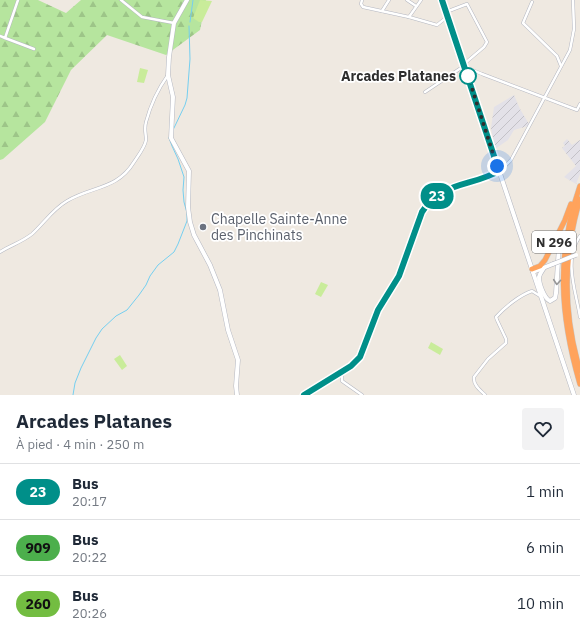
<!DOCTYPE html>
<html lang="fr">
<meta charset="utf-8">
<style>
:root{--surface:#fff;--page:#f2f2f3;--text:#1f2937;--muted:#747a83;--line:#e0e1e3}
body{margin:0;font-family:"IBM Plex Sans",sans-serif;background:var(--page);color:var(--text);height:100vh;display:flex;flex-direction:column;font-size:15px;white-space:nowrap}
*{box-sizing:border-box;margin:0}
p{font-size:13px;color:var(--muted)}
.icon{flex:none;width:22px;height:22px;fill:none;stroke:currentColor;stroke-width:2;stroke-linecap:round;stroke-linejoin:round}
.map{position:relative;height:395px;overflow:hidden}
.side{display:flex;flex-direction:column;background:var(--surface);flex:1}
.side>*{flex:none}
.badge{padding:0 8px;border-radius:13px;font-size:14px;line-height:26px}
.you{position:absolute;width:20px;height:20px;margin:-10px;border:3px solid #fff;border-radius:50%;background:#1a73e8;box-shadow:0 0 0 6px #1a73e833}
.map>.badge{position:absolute;translate:-50% -50%;box-shadow:0 0 0 2px #fff}
.round{display:grid;place-items:center;flex:none;width:42px;height:42px;border-radius:4px;background:var(--page)}
.overview{display:flex;align-items:center;justify-content:space-between;height:68px;padding:0 16px}
h1{font-size:19px;font-weight:800;line-height:30px}
ul{padding:0;list-style:none}
li{display:flex;align-items:center;gap:12px;height:56px;padding:0 16px;border-top:1px solid var(--line)}
li div{flex:1}
li b{display:block;font-size:15px}
li em{font-style:normal}
li .badge{min-width:44px;font-weight:700;text-align:center}
.map>svg:first-child{display:block}
.industrial{fill:url(#industrial-furrows)}
.forest{fill:url(#forest-firs)}
.pitch{fill:#c9ec9a}
.lines{fill:none;stroke-linecap:round;stroke-linejoin:round}
.stream{stroke:#75cff0;stroke-width:1}
.street-casing{stroke:#b4b7c1;stroke-width:3.5}
.secondary-casing{stroke:#b4b7c1;stroke-width:5}
.highway-casing{stroke:#c9c9c9;stroke-width:6}
.street{stroke:#fff;stroke-width:2.5}
.secondary{stroke:#fff;stroke-width:4}
.highway{stroke:#ffa35c;stroke-width:5}
.secondary-bridge-casing{stroke:#b4b7c1;stroke-width:5;stroke-linecap:butt}
.secondary-bridge{stroke:#fff;stroke-width:4}
.oneway{stroke:#969696}
.line-casing{stroke:#fff;stroke-width:9}
.line{stroke:#008f89;stroke-width:6}
.walk{stroke:#2e2e2e;stroke-width:4;stroke-dasharray:0 7.2}
.stop-dot{fill:#fff;stroke:#008f89;stroke-width:2}
.worship-dot{fill:#6b7280;stroke:#fff;stroke-width:1.5}
.labels{text-anchor:middle;stroke-width:3.5;stroke-linejoin:round;paint-order:stroke}
.shield{fill:#fff;stroke:#6d6d6d;stroke-width:1}
.shield-label{font-size:13px;font-weight:bold;fill:#2e2e2e}
.stop-label{font-size:14px;font-weight:bold;fill:#2e2e2e;stroke:#fff;text-anchor:end}
.worship-label{font-size:14px;fill:#5b616d;stroke:#fff;text-anchor:start}
</style>
<div class="map">
<svg width="580" height="395" viewBox="0 0 580 395">
<defs>
<pattern id="industrial-furrows" width="10" height="10" patternUnits="userSpaceOnUse"><rect width="10" height="10" fill="#e3e1e8"/><path d="M-1 1l2-2M0 10L10 0M9 11l2-2" fill="none" stroke="#c3c1c7"/></pattern>
<pattern id="forest-firs" width="22" height="20" patternUnits="userSpaceOnUse"><rect width="22" height="20" fill="#b6e59e"/><path d="M5 1l3.5 6h-7zM16 11l3.5 6h-7z" fill="#9dc588"/></pattern>
</defs>
<rect width="100%" height="100%" fill="#efe9e1"/>
<!-- industrial -->
<g class="industrial">
<path d="M514 95 520 109 529 124 528 126 514 130 508 140 495 149 491 128 494 107Z"/>
<path d="M567 139 572 145 580 140V174L576 184 564 177 576 166 562 148 565 146 563 143Z"/>
</g>
<!-- forest -->
<path class="forest" d="M0 0H38L66 13 81 0H206L200 30 166 55 107 35 71 70 45 122 3 159 0 160Z"/>
<!-- pitch -->
<g class="pitch">
<path d="M200 0 212 1 202 22H199L193 18Z"/>
<path d="M140 68 148 70 144 83 137 82Z"/>
<path d="M321 282 328 285 321 297 315 294Z"/>
<path d="M431 342 443 349 440 355 428 348Z"/>
<path d="M120 355 127 366 122 370 114 359Z"/>
</g>
<g class="lines">
<!-- stream -->
<g class="stream">
<path d="M190 22 193 0"/>
<path d="M173 130 185 105 187 98 190 59 189 26"/>
<path d="M73 395 75 383 81 368 96 338 102 329 116 316 127 310 139 295 146 285 150 276 158 265 174 252 178 244 187 221V213L184 202 183 190 184 177 178 159 172 146 169 138"/>
</g>
<!-- street casing -->
<g class="street-casing">
<g id="street">
<path d="M121 0 142 17 174 23"/>
<path d="M362 0 361 4 363 7 409 17 421 0"/>
<path d="M407 0 416 6"/>
<path d="M532 2 523 23 557 56 561 66"/>
<path d="M382 11 389 0"/>
<path d="M446 12 467 4 487 42 484 47 464 64"/>
<path d="M409 17 437 25 447 17"/>
<path d="M0 36 5 38 18 0"/>
<path d="M5 38 34 49"/>
<path d="M465 70 470 69 482 74 577 110 580 104"/>
<path d="M425 92 464 66"/>
<path d="M580 236C563 260 576 291 580 317"/>
<path d="M0 252C11 245 22 242 32 234 44 223 53 209 67 201 92 186 117 190 134 162 138 156 145 147 146 140 146 134 144 129 146 122 150 107 158 89 168 75"/>
<path d="M342 372V381L362 395"/>
<path d="M304 395 351 366 360 357 378 310 399 276 422 212C440 183 470 186 497 172 503 169 507 164 511 160L570 50 574 29 573 0"/>
<path d="M485 395C480 390 473 385 474 377L488 359 506 343V339L497 320 496 317C505 307 520 295 532 291L540 296"/>
</g>
</g>
<!-- secondary casing -->
<g class="secondary-casing">
<g id="secondary">
<path d="M187 0 174 23 169 57 168 75 173 97 171 138 189 171 188 207 190 222 194 235 210 265 220 290 228 330 238 360 236 386 237 395"/>
<path d="M442 0 574 395"/>
<path d="M544 268C542 271 540 273 539 277 539 284 544 298 550 301L555 298 556 293 560 231"/>
<path d="M533 272 553 264"/>
</g>
</g>
<!-- highway casing -->
<g class="highway-casing">
<g id="highway">
<path d="M580 186C556 255 560 315 580 384"/>
<path d="M580 199C563 255 563 314 580 371"/>
<path d="M532 269 540 266 545 260 565 220 571 204"/>
</g>
</g>
<!-- street -->
<use href="#street" class="street"/>
<!-- secondary -->
<use href="#secondary" class="secondary"/>
<!-- highway -->
<use href="#highway" class="highway"/>
<!-- secondary-bridge casing -->
<g class="secondary-bridge-casing">
<path id="secondary-bridge" d="M553 264 576 255"/>
</g>
<!-- secondary-bridge -->
<use href="#secondary-bridge" class="secondary-bridge"/>
</g>
<!-- one-way arrows -->
<defs><path id="oneway-chevron" d="M-2-3.5L2.5 0L-2 3.5" fill="none" stroke-width="1.6" stroke-linecap="round" stroke-linejoin="round"/></defs>
<use class="oneway" href="#oneway-chevron" transform="translate(557 282) rotate(95)"/>
<g class="lines">
<!-- line casing -->
<g class="line-casing">
<path id="line" d="M304 395 351 366 360 357 378 310 399 276 422 212C442 181 471 187 499 171L442 0"/>
</g>
<!-- line -->
<use href="#line" class="line"/>
<!-- walk -->
<path class="walk" d="M468 76 497 166"/>
</g>
<!-- markers -->
<circle class="stop-dot" cx="468" cy="76" r="8"/>
<circle class="worship-dot" cx="203" cy="227" r="4"/>
<g class="labels">
<!-- shield labels -->
<rect class="shield" x="532" y="231" width="44" height="22" rx="3"/>
<g class="shield-label">
<text x="554" y="247">N 296</text>
</g>
<!-- stop labels -->
<g class="stop-label">
<text x="456" y="81">Arcades Platanes</text>
</g>
<!-- worship labels -->
<g class="worship-label">
<text x="211" y="224">Chapelle Sainte-Anne<tspan x="211" dy="16">des Pinchinats</tspan></text>
</g>
</g>
</svg>
<div class="you" style="left:497px;top:166px"></div>
<b class="badge" style="left:437px;top:196px;background:#008f89;color:#fff">23</b>
</div>
<section class="side">
<div class="overview"><div><h1>Arcades Platanes</h1><p>À pied · 4 min · 250 m</p></div><a class="round"><svg class="icon" aria-label="heart" viewBox="0 0 24 24"><path d="M12 20l-8-8c-3-5 5-10 8-4 3-6 11-1 8 4z"/></svg></a></div>
<ul>
<li><span class="badge" style="background:#008f89;color:#fff">23</span><div><b>Bus</b><p>20:17</p></div><em>1 min</em></li>
<li><span class="badge" style="background:#4caf4c;color:#111">909</span><div><b>Bus</b><p>20:22</p></div><em>6 min</em></li>
<li><span class="badge" style="background:#73bd41;color:#111">260</span><div><b>Bus</b><p>20:26</p></div><em>10 min</em></li>
</ul>
</section>
